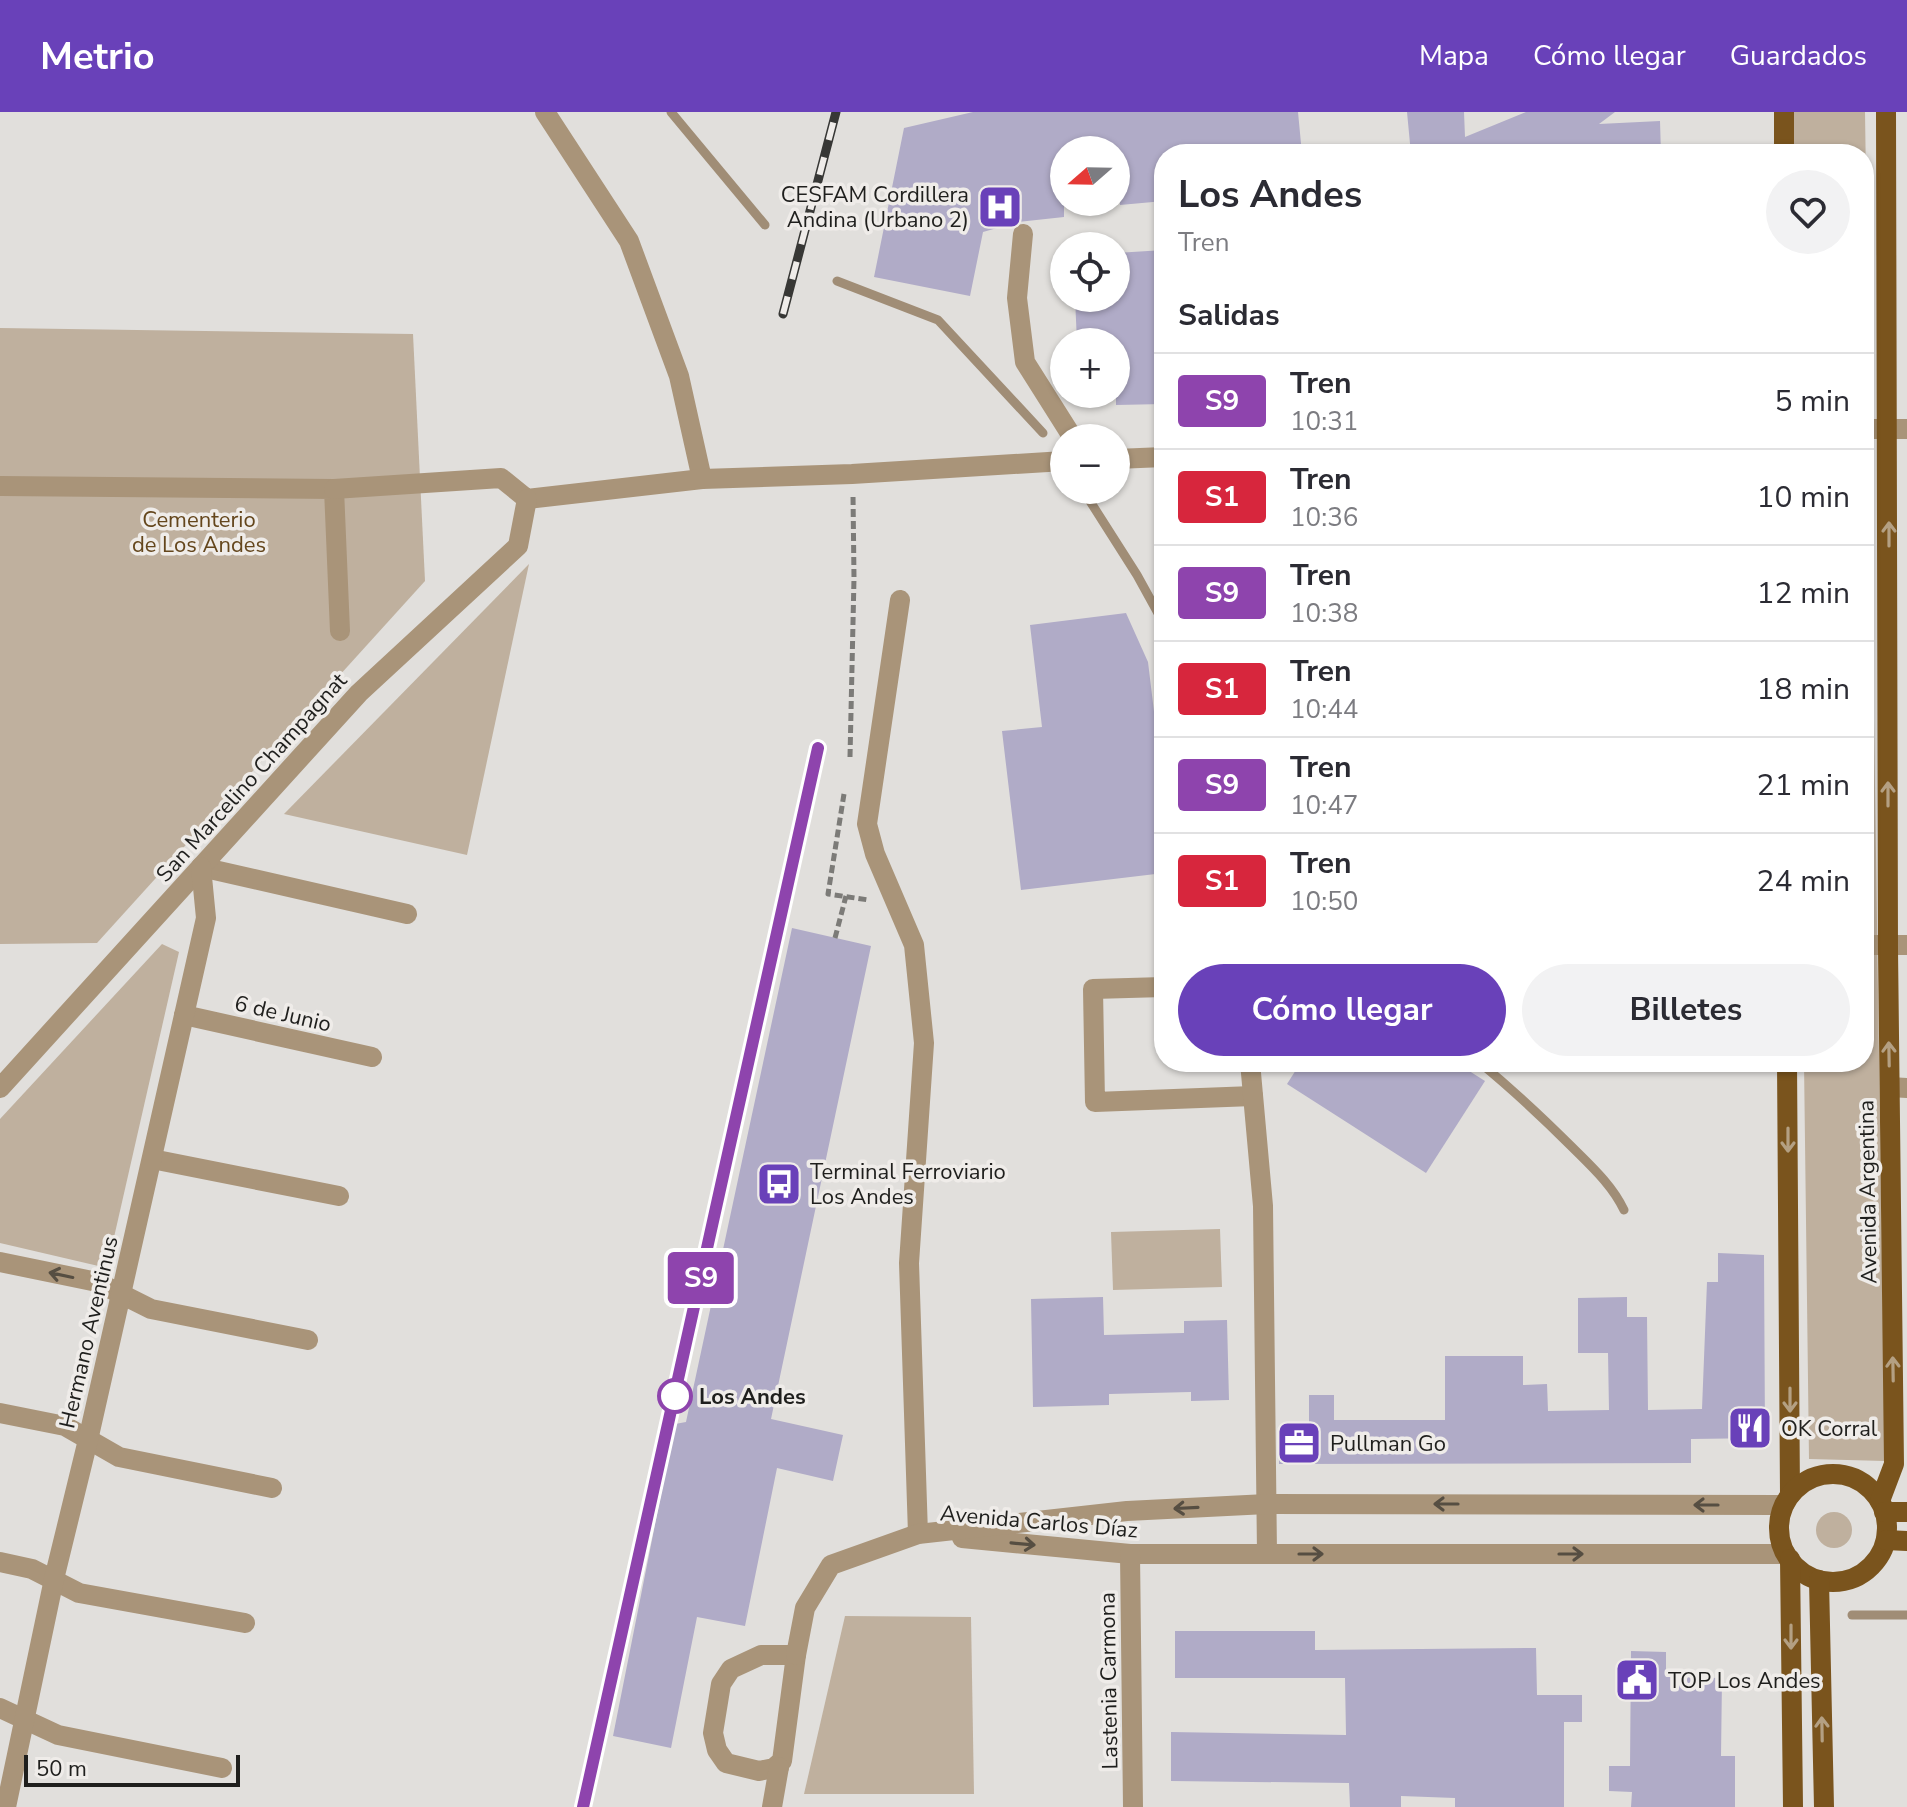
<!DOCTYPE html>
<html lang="es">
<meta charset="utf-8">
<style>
:root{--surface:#fff;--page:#f2f2f3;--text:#2b2b33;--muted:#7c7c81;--line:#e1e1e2;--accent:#6941b9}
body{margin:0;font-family:"Nunito Sans",sans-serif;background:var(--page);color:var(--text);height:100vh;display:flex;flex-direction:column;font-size:30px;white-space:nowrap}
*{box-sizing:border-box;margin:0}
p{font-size:26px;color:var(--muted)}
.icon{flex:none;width:44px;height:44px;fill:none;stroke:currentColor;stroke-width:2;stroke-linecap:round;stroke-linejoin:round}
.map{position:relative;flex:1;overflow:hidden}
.side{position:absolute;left:1154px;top:32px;width:720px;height:928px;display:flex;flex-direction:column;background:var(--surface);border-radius:32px;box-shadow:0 2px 6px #0004}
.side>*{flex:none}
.badge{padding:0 16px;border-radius:6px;font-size:28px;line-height:52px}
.needle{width:52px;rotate:250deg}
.buttons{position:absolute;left:1050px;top:24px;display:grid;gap:16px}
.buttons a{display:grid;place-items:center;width:80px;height:80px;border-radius:50%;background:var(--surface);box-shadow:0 2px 6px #0004;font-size:40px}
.scale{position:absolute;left:24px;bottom:20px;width:216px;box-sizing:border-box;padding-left:8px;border:4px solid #1f1f1d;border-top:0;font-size:22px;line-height:28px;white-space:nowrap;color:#1f1f1d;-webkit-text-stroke:6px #efece9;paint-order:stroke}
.map>.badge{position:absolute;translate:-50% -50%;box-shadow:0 0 0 4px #fff}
h2{padding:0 24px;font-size:30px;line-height:72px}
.round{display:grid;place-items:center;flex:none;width:84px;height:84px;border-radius:42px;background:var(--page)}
.summary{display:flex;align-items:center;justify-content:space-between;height:136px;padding:0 24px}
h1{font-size:38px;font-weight:700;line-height:60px}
.primary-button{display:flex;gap:16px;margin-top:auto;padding:16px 24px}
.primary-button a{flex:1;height:92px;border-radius:48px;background:var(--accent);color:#fff;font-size:32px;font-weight:700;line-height:92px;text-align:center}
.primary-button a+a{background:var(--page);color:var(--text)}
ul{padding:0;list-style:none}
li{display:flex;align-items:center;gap:24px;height:96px;padding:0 24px;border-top:2px solid var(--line)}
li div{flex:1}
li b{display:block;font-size:30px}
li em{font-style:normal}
li .badge{min-width:88px;font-weight:700;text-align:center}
header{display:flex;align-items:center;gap:48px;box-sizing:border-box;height:112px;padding:0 40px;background:var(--accent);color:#fff}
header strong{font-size:38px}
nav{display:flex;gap:44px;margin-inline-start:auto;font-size:28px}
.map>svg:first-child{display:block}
.green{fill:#bfb09e}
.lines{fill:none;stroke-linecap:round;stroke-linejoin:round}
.stream{stroke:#a08d76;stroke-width:9}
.building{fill:#b0abc7}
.path{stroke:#7c7b78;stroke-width:5;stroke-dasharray:8 4;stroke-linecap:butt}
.minor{stroke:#a99479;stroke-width:20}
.major{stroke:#7a541d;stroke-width:20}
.rail-casing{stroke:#373735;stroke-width:9}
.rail{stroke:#efece9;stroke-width:6;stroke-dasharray:18;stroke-linecap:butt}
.oneway{stroke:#b4a083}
.oneway2{stroke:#564e42}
.line-casing{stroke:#fff;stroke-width:18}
.line{stroke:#8e44ad;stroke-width:12}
.stop-dot{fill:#fff;stroke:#8e44ad;stroke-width:4}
.labels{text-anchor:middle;stroke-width:7;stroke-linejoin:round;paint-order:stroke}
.poi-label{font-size:22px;fill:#1f1f1d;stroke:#efece9;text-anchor:start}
.park-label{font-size:22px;fill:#64461c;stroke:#efece9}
.street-label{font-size:22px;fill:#1f1f1d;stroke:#efece9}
.stop-label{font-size:22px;font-weight:bold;fill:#1f1f1d;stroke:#efece9;text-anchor:start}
</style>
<header>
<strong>Metrio</strong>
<nav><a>Mapa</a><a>Cómo llegar</a><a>Guardados</a></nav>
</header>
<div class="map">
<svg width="1907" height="1695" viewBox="0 0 1907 1695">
<rect width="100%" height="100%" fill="#e1dfdc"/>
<!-- green -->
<g class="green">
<path d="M1791 0H1865L1885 1349 1809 1347 1804 950H1864V42H1792Z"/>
<path d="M0 216 413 222 425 469 97 831 0 832Z"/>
<path d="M529 452 467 743 284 702Z"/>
<path d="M162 832 179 840 107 1156 0 1131V1007Z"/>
<path d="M1220 1117 1222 1175 1113 1178 1111 1120Z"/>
<circle cx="1834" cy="1418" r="18"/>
<path d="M845 1504 971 1505 974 1682H804Z"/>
</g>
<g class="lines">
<!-- stream -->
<g class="stream">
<path d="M671 0 765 113"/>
<path d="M837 169 938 208 1043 321"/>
<path d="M1088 386 1137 463 1164 512"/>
<path d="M1479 950C1512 977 1542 1005 1572 1035 1592 1055 1612 1073 1624 1098"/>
<path d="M1852 1503H1907"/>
</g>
</g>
<!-- building -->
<g class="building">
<path d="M973 0H1298L1302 42H1164V89L1120 93 1116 38H1064V105L1018 110 983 120 970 184 874 165 904 16Z"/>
<path d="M1407 0H1464L1465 25 1526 0H1615L1599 12 1660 9 1661 42H1411Z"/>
<path d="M1164 138V292L1116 293V230H1077L1075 186H1116V141Z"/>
<path d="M1126 501 1148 550 1164 682V761L1021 778 1002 619 1042 615 1030 513Z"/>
<path d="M792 816 871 834 771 1307 843 1323 833 1369 777 1356 745 1514 697 1505 671 1636 613 1624 675 1312 686 1310Z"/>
<path d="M1301 950H1455L1485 969 1426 1061 1287 972Z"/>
<path d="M1718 1141 1764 1143 1765 1326 1691 1327V1351L1279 1352V1316H1309V1283H1334V1308H1445V1244H1523V1273L1547 1272 1548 1299 1609 1298 1608 1241H1578V1186L1627 1185V1205H1647L1648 1298 1702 1297 1707 1170H1718Z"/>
<path d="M1103 1185 1104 1223 1184 1221V1209L1227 1208 1229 1288 1191 1289V1280L1109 1282V1293L1033 1295 1031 1187Z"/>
<path d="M1175 1519H1315V1538L1536 1536 1537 1583H1582V1610H1564V1695H1455V1686L1401 1684V1695H1350L1349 1671 1171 1669V1620L1346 1623 1345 1566H1175Z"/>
<path d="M1631 1539 1666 1540V1565L1722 1566 1721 1644H1735V1695H1631L1632 1680 1609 1679V1654H1630Z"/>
</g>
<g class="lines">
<!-- path -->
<g class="path">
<path d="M850 645 854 466 853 383"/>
<path d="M844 682 828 782 869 788"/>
<path d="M835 826 846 784"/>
</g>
<!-- minor -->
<g class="minor">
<path d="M545 0 629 129 679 264 702 367"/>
<path d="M1023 122 1017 186 1025 250 1073 326"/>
<path d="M1864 317H1907"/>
<path d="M1116 347 1164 345"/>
<path d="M0 374 334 377 340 519"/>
<path d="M334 377 501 366 527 387 702 367 852 362 1064 349"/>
<path d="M900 488 867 712 875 742 914 833 924 931 909 1151 918 1422"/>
<path d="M201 755 407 802"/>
<path d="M1864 833H1907"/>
<path d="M1164 875 1093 877 1095 990 1253 984"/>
<path d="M184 903 372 945"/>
<path d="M1250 950 1263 1094 1267 1442"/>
<path d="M1890 975 1907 976"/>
<path d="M0 976 359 581 518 434 527 387"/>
<path d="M152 1047 339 1084"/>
<path d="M0 1150 97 1170 151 1197 308 1228"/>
<path d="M0 1301 65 1314 119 1345 272 1376"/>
<path d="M962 1426 1130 1442H1786"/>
<path d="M1130 1442 1133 1695"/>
<path d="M0 1450 32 1457 79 1481 245 1511"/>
<path d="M761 1543H796L782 1649 776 1654 779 1655 759 1659 726 1651 717 1638 713 1621 721 1572 731 1557Z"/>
<path d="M796 1543 805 1496 831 1453 918 1422 1127 1399 1267 1392 1784 1393"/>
<path d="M0 1596 58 1623 222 1656"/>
<path d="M6 1695 54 1467 88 1328 206 806 201 755"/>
<path d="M772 1695 779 1655"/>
</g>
<!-- major -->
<g class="major">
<path d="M1784 42V0"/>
<path d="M1787 950 1790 1383"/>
<circle cx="1833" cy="1416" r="54"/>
<path d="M1880 1389 1894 1352 1888 838 1886 0"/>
<path d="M1884 1400H1907"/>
<path d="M1886 1428 1907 1429"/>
<path d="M1790 1447 1793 1695"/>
<path d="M1819 1468 1824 1695"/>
</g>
<!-- rail casing -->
<g class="rail-casing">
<g id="rail">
<path d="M783 202 836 0"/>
<path d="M582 1695 818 636"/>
</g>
</g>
<!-- rail -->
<use href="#rail" class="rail"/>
</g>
<!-- one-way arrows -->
<defs><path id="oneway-shaft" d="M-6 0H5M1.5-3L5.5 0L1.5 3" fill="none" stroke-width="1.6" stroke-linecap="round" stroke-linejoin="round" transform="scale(2)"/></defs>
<g class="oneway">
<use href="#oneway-shaft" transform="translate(1889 422) rotate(-90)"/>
<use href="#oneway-shaft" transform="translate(1888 682) rotate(-90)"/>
<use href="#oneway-shaft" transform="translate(1889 942) rotate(-91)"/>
<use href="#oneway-shaft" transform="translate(1788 1028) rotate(90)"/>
<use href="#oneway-shaft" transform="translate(1893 1257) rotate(-91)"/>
<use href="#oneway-shaft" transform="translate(1790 1288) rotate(90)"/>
<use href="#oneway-shaft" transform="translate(1791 1525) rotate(90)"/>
<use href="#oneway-shaft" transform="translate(1822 1617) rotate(-91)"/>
</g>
<g class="oneway2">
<use href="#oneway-shaft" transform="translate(61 1163) rotate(-168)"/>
<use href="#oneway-shaft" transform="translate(1446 1392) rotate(-180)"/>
<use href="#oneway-shaft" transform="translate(1706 1393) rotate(-180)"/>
<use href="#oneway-shaft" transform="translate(1186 1396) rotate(177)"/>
<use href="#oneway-shaft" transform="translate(1023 1432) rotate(5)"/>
<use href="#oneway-shaft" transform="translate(1311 1442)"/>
<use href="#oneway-shaft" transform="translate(1571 1442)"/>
</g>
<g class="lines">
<!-- line casing -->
<g class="line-casing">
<path id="line" d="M583 1695 818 636"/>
</g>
<!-- line -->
<use href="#line" class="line"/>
</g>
<!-- icons -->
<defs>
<g id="hospital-square" transform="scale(2.3)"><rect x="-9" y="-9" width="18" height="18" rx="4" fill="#6941b9" stroke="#efece9"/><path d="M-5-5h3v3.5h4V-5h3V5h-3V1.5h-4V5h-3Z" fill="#fff"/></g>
<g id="bus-square" transform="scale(2.3)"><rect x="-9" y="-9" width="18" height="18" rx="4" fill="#6941b9" stroke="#efece9"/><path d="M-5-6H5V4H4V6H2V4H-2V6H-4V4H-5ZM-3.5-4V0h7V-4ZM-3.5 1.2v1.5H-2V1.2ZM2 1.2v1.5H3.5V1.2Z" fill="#fff"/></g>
<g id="restaurant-square" transform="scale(2.3)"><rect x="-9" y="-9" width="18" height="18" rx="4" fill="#6941b9" stroke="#efece9"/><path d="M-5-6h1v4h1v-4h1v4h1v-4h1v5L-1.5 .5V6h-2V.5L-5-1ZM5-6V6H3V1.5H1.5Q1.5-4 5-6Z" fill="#fff"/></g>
<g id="office-square" transform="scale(2.3)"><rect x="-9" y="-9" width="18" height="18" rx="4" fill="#6941b9" stroke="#efece9"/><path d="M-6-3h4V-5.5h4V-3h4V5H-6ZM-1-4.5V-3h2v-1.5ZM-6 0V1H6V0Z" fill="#fff"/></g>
<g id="civic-square" transform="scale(2.3)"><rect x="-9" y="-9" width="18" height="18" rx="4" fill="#6941b9" stroke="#efece9"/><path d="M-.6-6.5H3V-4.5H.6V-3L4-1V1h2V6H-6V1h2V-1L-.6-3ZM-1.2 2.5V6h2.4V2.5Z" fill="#fff"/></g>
</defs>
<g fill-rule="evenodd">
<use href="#hospital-square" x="1000" y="95"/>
<use href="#bus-square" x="779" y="1072"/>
<use href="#restaurant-square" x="1750" y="1316"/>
<use href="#office-square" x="1299" y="1331"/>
<use href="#civic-square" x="1637" y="1568"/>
</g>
<!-- markers -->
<circle class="stop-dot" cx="675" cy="1284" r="16"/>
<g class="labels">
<!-- poi labels -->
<g class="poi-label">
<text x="969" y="90" text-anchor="end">CESFAM Cordillera<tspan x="969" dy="25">Andina (Urbano 2)</tspan></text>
<text x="810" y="1067">Terminal Ferroviario<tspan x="810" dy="25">Los Andes</tspan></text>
<text x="1781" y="1324">OK Corral</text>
<text x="1330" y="1339">Pullman Go</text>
<text x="1668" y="1576">TOP Los Andes</text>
</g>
<!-- park labels -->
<g class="park-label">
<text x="199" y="415">Cementerio<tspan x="199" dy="25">de Los Andes</tspan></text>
</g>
<!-- street labels -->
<g class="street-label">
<text transform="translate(251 665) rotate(-48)" y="8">San Marcelino Champagnat</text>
<text transform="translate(283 901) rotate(13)" y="8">6 de Junio</text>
<text transform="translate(1867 1080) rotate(-91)" y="8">Avenida Argentina</text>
<text transform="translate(88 1220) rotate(-77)" y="8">Hermano Aventinus</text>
<text transform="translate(1039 1409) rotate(5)" y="8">Avenida Carlos Díaz</text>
<text transform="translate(1108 1569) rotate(-91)" y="8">Lastenia Carmona</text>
</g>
<!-- stop labels -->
<g class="stop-label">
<text x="699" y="1292">Los Andes</text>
</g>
</g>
</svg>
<div class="buttons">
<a><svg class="needle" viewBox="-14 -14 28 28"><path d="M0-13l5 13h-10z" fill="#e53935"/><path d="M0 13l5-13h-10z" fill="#7c7c81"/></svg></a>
<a><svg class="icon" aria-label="locate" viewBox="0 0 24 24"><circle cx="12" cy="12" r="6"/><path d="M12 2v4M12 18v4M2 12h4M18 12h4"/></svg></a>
<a>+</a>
<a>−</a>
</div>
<div class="scale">50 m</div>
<b class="badge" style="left:701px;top:1166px;background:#8e44ad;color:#fff">S9</b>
<section class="side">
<div class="summary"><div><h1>Los Andes</h1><p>Tren</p></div><a class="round"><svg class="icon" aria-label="heart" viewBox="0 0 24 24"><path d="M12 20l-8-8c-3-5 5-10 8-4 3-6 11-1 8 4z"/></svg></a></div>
<h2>Salidas</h2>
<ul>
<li><span class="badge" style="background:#8e44ad;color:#fff">S9</span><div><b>Tren</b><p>10:31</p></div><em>5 min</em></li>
<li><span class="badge" style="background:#d7263d;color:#fff">S1</span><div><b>Tren</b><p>10:36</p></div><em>10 min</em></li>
<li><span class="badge" style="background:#8e44ad;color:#fff">S9</span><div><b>Tren</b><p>10:38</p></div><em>12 min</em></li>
<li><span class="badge" style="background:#d7263d;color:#fff">S1</span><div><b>Tren</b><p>10:44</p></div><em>18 min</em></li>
<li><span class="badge" style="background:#8e44ad;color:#fff">S9</span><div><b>Tren</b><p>10:47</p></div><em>21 min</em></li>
<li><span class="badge" style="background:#d7263d;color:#fff">S1</span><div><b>Tren</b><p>10:50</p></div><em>24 min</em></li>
</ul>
<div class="primary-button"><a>Cómo llegar</a><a>Billetes</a></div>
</section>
</div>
